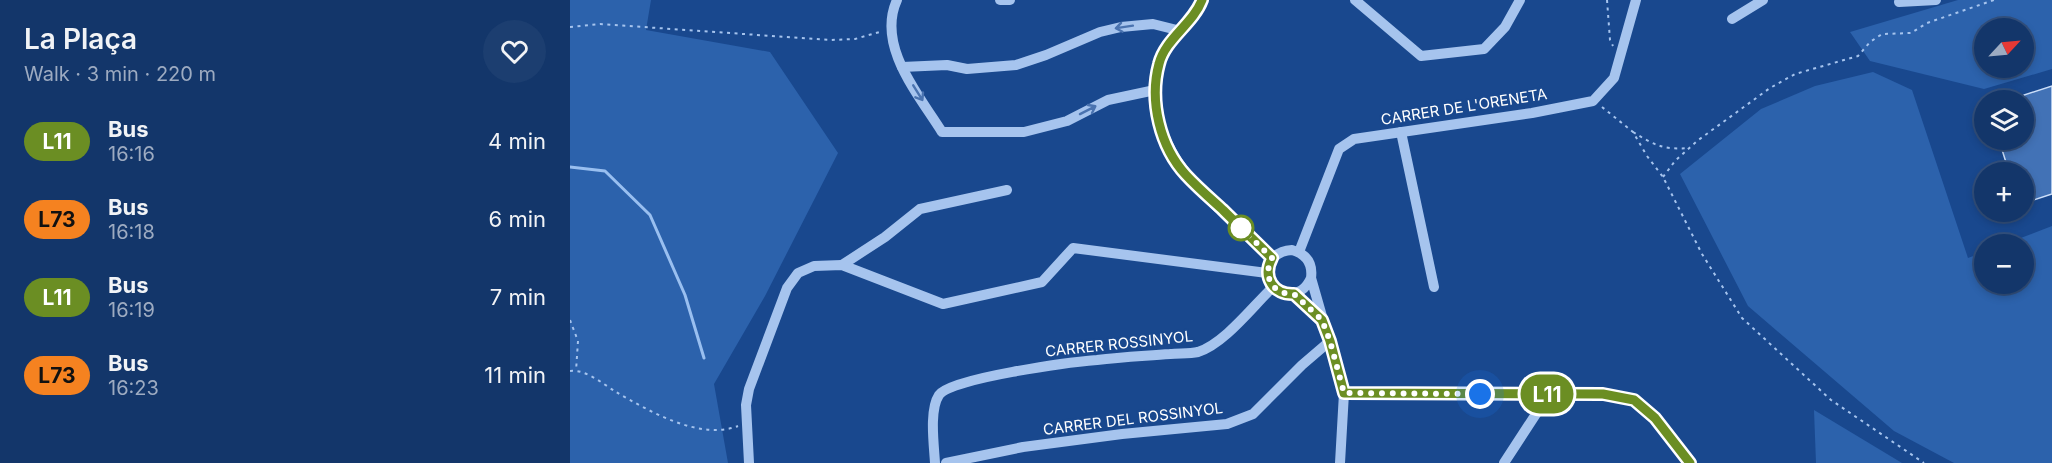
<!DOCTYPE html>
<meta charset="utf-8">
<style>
:root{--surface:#13366a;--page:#1c3e70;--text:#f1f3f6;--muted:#9dabc1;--line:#32507e}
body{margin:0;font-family:Inter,sans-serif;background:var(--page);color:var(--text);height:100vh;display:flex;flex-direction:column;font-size:22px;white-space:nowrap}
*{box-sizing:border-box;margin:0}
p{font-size:20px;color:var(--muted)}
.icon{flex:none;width:33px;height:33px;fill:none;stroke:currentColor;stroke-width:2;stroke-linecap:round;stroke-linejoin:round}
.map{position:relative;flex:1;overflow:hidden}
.panel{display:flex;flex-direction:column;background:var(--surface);width:570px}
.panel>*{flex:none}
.badge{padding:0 12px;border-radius:20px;font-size:21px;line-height:39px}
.needle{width:39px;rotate:64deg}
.tools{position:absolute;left:1404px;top:18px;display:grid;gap:12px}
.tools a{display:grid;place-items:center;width:60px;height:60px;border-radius:50%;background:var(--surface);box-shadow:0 3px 9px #0003,0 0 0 2px var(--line);font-size:30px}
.you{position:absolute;width:30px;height:30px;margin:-15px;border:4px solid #fff;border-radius:50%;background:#1a73e8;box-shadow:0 0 0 9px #1a73e833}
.map>.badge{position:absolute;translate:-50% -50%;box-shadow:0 0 0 3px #fff}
.round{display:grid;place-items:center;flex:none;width:63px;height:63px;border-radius:32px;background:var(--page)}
.summary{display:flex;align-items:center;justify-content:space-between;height:102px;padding:0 24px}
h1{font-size:28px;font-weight:600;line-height:45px}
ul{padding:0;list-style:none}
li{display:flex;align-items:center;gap:18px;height:78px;padding:0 24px}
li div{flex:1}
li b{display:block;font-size:22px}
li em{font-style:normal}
li .badge{min-width:66px;font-weight:700;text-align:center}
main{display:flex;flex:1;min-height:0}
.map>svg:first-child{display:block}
.green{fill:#2c62ac;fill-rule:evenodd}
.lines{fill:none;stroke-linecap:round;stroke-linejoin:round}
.stream{stroke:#99bff0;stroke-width:3}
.building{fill:#4272b6;stroke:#ccdffa;stroke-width:1.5}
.path{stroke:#a6c4ee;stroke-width:2;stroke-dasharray:3 4.5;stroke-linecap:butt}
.minor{stroke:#a6c4ee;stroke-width:10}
.oneway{stroke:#4a73b0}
.line-casing{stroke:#fff;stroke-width:14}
.line{stroke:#6b8e23;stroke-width:9}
.walk{stroke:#fff;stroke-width:6;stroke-dasharray:0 10.8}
.stop-dot{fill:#fff;stroke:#6b8e23;stroke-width:3}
.labels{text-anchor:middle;stroke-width:4.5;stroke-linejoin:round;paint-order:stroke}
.street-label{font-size:15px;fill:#fff;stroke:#19488e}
</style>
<main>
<section class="panel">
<div class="summary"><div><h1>La Plaça</h1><p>Walk · 3 min · 220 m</p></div><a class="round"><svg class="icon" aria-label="heart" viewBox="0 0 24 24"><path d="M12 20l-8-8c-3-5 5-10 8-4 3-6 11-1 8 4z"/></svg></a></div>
<ul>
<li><span class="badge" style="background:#6b8e23;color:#fff">L11</span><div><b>Bus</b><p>16:16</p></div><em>4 min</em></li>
<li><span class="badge" style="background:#f58220;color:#111">L73</span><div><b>Bus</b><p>16:18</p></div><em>6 min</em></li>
<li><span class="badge" style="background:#6b8e23;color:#fff">L11</span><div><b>Bus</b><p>16:19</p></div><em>7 min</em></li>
<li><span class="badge" style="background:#f58220;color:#111">L73</span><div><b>Bus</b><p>16:23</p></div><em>11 min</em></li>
</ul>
</section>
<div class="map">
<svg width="1482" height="463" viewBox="0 0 1482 463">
<rect width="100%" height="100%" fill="#19488e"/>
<!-- green -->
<g class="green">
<path d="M0 0H81L76 30 200 52 268 153 195 296 144 384 158 463H0Z"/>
<path d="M1388 0H1482V69L1414 89 1300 61 1280 32ZM1454 28V68H1414V28Z"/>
<path d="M1303 72 1342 90 1398 258 1414 252V284H1454V244H1435L1482 226V463H1384L1324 431 1178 306 1110 174 1191 109 1245 86Z"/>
<path d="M1244 410 1332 463H1246Z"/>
</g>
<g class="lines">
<!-- stream -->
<path class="stream" d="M0 167 35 171 80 215 115 295 134 358"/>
</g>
<!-- building -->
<path class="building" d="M1482 86V194L1454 203V172H1439L1429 140H1454V95Z"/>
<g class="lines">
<!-- path -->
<g class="path">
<path d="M1037 0 1040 40 1043 46"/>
<path d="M0 27 30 24 260 40 285 39 313 31"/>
<path d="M1032 107 1063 132 1077 156 1093 177 1132 254 1172 318 1261 400 1354 463"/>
<path d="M1063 132C1084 145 1093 150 1119 148"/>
<path d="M1093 177 1105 161 1127 141 1200 88 1225 74 1288 56 1300 42 1312 34 1341 33 1357 23 1424 0"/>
<path d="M0 320 8 341 6 371"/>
<path d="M0 371C16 369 33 384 46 392 79 411 130 441 168 426"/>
</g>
<!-- minor -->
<g class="minor">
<path d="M327 0C306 46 349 95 372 132H454L497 121 538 100 585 90"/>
<path d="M430 0H440"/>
<path d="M632 0C623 24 595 38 589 64 567 151 648 206 702 258"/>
<path d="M785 0 851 56 914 49 935 27 950 0"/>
<path d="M1329 2 1366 0"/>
<path d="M1162 19 1193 0"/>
<path d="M332 67 377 65 397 69 446 65 476 55 530 32 551 27 583 24 611 31"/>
<path d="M831 132 864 287"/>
<path d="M729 252 769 149 784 139 962 113 1023 101 1044 78 1066 0"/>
<path d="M272 265 315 237 350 209 437 190"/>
<path d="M741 278C736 289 729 294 717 294 689 285 692 252 722 250 736 254 743 263 741 278L774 393 770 463"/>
<path d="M725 294 752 320"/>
<path d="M774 393 1033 394 1064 400 1085 418 1120 463"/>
<path d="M179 463 176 405 179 389 217 288 228 273 244 266 272 265 373 304 472 282 503 248 697 273"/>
<path d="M365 463C364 445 359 410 369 395 380 378 502 362 527 360 552 357 576 356 600 354 609 353 619 354 628 352 655 343 682 307 703 287"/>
<path d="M376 463 453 447 552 434 657 424 683 414 732 365 760 341"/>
<path d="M934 463 979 394"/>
</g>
</g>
<!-- one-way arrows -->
<defs><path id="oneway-shaft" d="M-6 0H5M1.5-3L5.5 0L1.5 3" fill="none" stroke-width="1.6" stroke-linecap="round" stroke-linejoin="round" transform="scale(1.5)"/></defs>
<g class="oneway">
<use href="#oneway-shaft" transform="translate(554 27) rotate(171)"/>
<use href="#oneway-shaft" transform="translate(348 93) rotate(58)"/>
<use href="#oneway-shaft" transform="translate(518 110) rotate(-27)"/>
</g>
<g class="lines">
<!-- line casing -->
<g class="line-casing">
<path id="line" d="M632 0C623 24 595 39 589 64 579 101 590 147 616 175 628 188 641 199 653 210 669 226 686 242 702 258 692 277 703 295 724 294L752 320 760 341 774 393 1033 394 1064 400 1085 418 1120 463"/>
</g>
<!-- line -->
<use href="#line" class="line"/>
<!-- walk -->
<path class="walk" d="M671 228 702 258C692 277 703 295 724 294L752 320 760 341 774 393 910 394"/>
</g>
<!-- markers -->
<circle class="stop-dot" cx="671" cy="228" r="12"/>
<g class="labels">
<!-- street labels -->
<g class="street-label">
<text transform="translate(894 107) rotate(-9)" y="5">CARRER DE L'ORENETA</text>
<text transform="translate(549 344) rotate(-6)" y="5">CARRER ROSSINYOL</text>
<text transform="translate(563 419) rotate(-7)" y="5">CARRER DEL ROSSINYOL</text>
</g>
</g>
</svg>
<div class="tools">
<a><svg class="needle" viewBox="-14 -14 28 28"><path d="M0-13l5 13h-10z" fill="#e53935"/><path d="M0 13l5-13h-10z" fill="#9dabc1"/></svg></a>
<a><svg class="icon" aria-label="layers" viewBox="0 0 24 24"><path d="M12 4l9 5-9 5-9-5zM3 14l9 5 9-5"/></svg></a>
<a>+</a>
<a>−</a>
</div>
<div class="you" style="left:910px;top:394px"></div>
<b class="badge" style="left:977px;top:394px;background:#6b8e23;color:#fff">L11</b>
</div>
</main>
